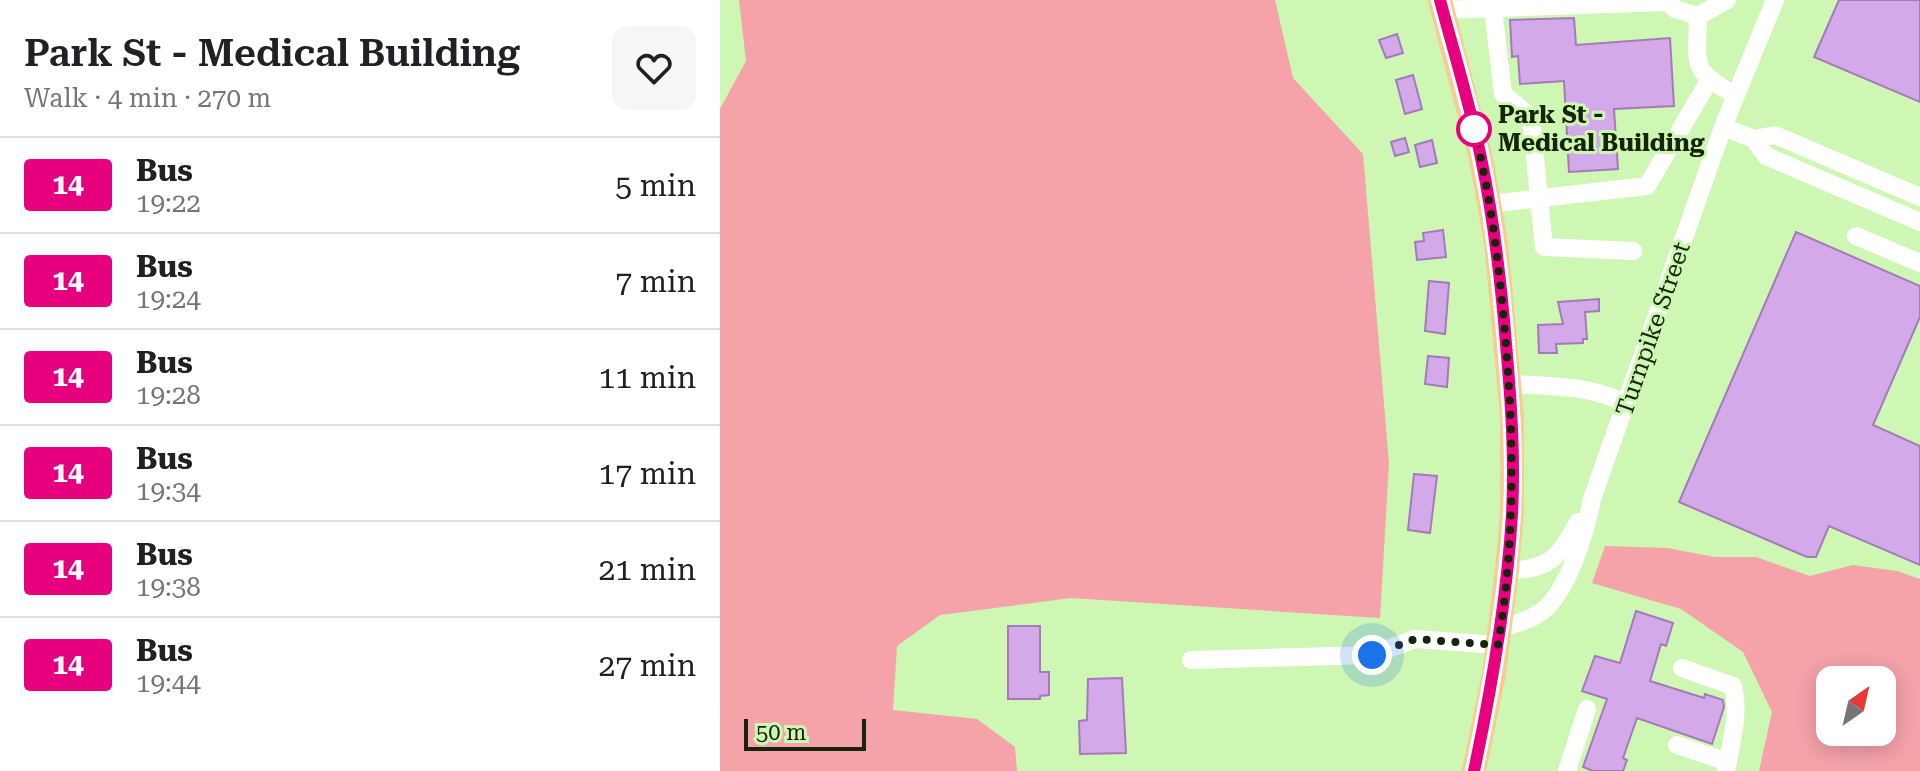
<!DOCTYPE html>
<meta charset="utf-8">
<style>
:root{--surface:#fff;--page:#f6f6f6;--text:#202124;--muted:#757577;--line:#e0e0e0}
body{margin:0;font-family:"Roboto Serif",serif;background:var(--page);color:var(--text);height:100vh;display:flex;flex-direction:column;font-size:30px;white-space:nowrap}
*{box-sizing:border-box;margin:0}
p{font-size:26px;color:var(--muted)}
.icon{flex:none;width:44px;height:44px;fill:none;stroke:currentColor;stroke-width:2;stroke-linecap:round;stroke-linejoin:round}
.map{position:relative;flex:1;overflow:hidden}
.side{display:flex;flex-direction:column;background:var(--surface);width:720px}
.side>*{flex:none}
.badge{padding:0 16px;border-radius:6px;font-size:28px;line-height:52px}
.needle{width:52px;rotate:34deg}
.fabs{position:absolute;left:1096px;top:666px;display:grid;gap:16px}
.fabs a{display:grid;place-items:center;width:80px;height:80px;border-radius:16px;background:var(--surface);box-shadow:0 4px 20px #0003;font-size:40px}
.scale{position:absolute;left:24px;bottom:20px;width:122px;box-sizing:border-box;padding-left:8px;border:4px solid #15240a;border-top:0;font-size:22px;line-height:28px;white-space:nowrap;color:#15240a;-webkit-text-stroke:6px #cdf7b3;paint-order:stroke}
.you{position:absolute;width:40px;height:40px;margin:-20px;border:6px solid #fff;border-radius:50%;background:#1a73e8;box-shadow:0 0 0 12px #1a73e833}
.map>.badge{position:absolute;translate:-50% -50%;box-shadow:0 0 0 4px #fff}
.round{display:grid;place-items:center;flex:none;width:84px;height:84px;border-radius:16px;background:var(--page)}
.headline{display:flex;align-items:center;justify-content:space-between;height:136px;padding:0 24px}
h1{font-size:38px;font-weight:600;line-height:60px}
ul{padding:0;list-style:none}
li{display:flex;align-items:center;gap:24px;height:96px;padding:0 24px;border-top:2px solid var(--line)}
li div{flex:1}
li b{display:block;font-size:30px}
li em{font-style:normal}
li .badge{min-width:88px;font-weight:700;text-align:center}
main{display:flex;flex:1;min-height:0}
.map>svg:first-child{display:block}
.green{fill:#f5a2a9;fill-rule:evenodd}
.building{fill:#d4a9ea;stroke:#a37bb8;stroke-width:2}
.lines{fill:none;stroke-linecap:round;stroke-linejoin:round}
.minor{stroke:#fff;stroke-width:18}
.major{stroke:#f5cd92;stroke-width:24}
.line-casing{stroke:#fff;stroke-width:18}
.line{stroke:#e6007e;stroke-width:12}
.walk{stroke:#15240a;stroke-width:8;stroke-dasharray:0 14.4}
.stop-dot{fill:#fff;stroke:#e6007e;stroke-width:4}
.labels{text-anchor:middle;stroke-width:6;stroke-linejoin:round;paint-order:stroke}
.stop-label{font-size:24px;font-weight:bold;fill:#15240a;stroke:#cdf7b3;text-anchor:start}
.street-label{font-size:24px;fill:#15240a;stroke:#cdf7b3}
</style>
<main>
<section class="side">
<div class="headline"><div><h1>Park St - Medical Building</h1><p>Walk · 4 min · 270 m</p></div><a class="round"><svg class="icon" aria-label="heart" viewBox="0 0 24 24"><path d="M12 20l-8-8c-3-5 5-10 8-4 3-6 11-1 8 4z"/></svg></a></div>
<ul>
<li><span class="badge" style="background:#e6007e;color:#fff">14</span><div><b>Bus</b><p>19:22</p></div><em>5 min</em></li>
<li><span class="badge" style="background:#e6007e;color:#fff">14</span><div><b>Bus</b><p>19:24</p></div><em>7 min</em></li>
<li><span class="badge" style="background:#e6007e;color:#fff">14</span><div><b>Bus</b><p>19:28</p></div><em>11 min</em></li>
<li><span class="badge" style="background:#e6007e;color:#fff">14</span><div><b>Bus</b><p>19:34</p></div><em>17 min</em></li>
<li><span class="badge" style="background:#e6007e;color:#fff">14</span><div><b>Bus</b><p>19:38</p></div><em>21 min</em></li>
<li><span class="badge" style="background:#e6007e;color:#fff">14</span><div><b>Bus</b><p>19:44</p></div><em>27 min</em></li>
</ul>
</section>
<div class="map">
<svg width="1200" height="771" viewBox="0 0 1200 771">
<rect width="100%" height="100%" fill="#cdf7b3"/>
<!-- green -->
<g class="green">
<path d="M19 0H555L573 78 643 154 669 463 660 618 351 598 220 615 177 646 173 710 257 719 295 747 297 771H0V109L26 61Z"/>
<path d="M885 546 947 548 995 557H1036L1090 576 1133 565 1177 571 1200 579V771H1039L1052 712 1023 652 961 609 872 583ZM1162 680V732H1110V680Z"/>
</g>
<!-- building -->
<g class="building">
<path d="M1119 0H1200V102L1094 57Z"/>
<path d="M854 18 856 45 950 38 954 106 894 109 898 169 849 172 844 81 800 84 798 56 792 57 790 20Z"/>
<path d="M677 34 683 53 666 58 659 40Z"/>
<path d="M693 75 702 109 685 114 676 80Z"/>
<path d="M685 138 689 152 675 156 671 142Z"/>
<path d="M712 140 717 163 700 167 695 145Z"/>
<path d="M723 230 726 257 697 260 695 242 704 241 703 233Z"/>
<path d="M1076 232 1200 286V317L1153 425 1200 446V565L1109 526 1096 557H1087L959 502Z"/>
<path d="M709 281 729 283 725 334 705 331Z"/>
<path d="M879 299V311L865 312 867 339H863V343L836 344 837 353H819L818 325 843 324 838 302Z"/>
<path d="M708 356 729 358 727 387 705 384Z"/>
<path d="M694 474 717 476 710 533 688 530Z"/>
<path d="M916 611 953 623 946 646 941 644 930 681 984 698 985 694 1003 700 1004 707 992 744 917 718 903 758 907 760 903 771H873L863 767 887 699 862 691 875 656 900 663Z"/>
<path d="M288 626H320V672H329V695L320 696V699H288Z"/>
<path d="M402 678 406 753 360 754 359 721 367 720 368 679Z"/>
</g>
<g class="lines">
<!-- minor -->
<g class="minor">
<path d="M947 0 955 9 978 16C977 65 970 71 1016 95"/>
<path d="M773 8 783 94 806 113 812 128 824 247 913 251"/>
<path d="M723 10 947 2"/>
<path d="M978 16 1007 0"/>
<path d="M1003 127 1034 139 1055 135 1200 197"/>
<path d="M1034 139 1046 156 1200 222"/>
<path d="M769 204 927 186 989 81"/>
<path d="M1136 236 1200 263"/>
<path d="M790 384C830 386 870 385 907 404"/>
<path d="M787 570C829 571 839 557 858 522"/>
<path d="M781 628C796 624 814 619 826 608 850 585 866 531 872 499L1003 127 1055 0"/>
<path d="M471 660 652 655 695 639 778 645"/>
<path d="M962 668 1013 686C1020 714 1011 743 1006 771"/>
<path d="M957 745 1008 762"/>
<path d="M847 771 867 709"/>
</g>
<!-- major -->
<path class="major" d="M720 0 761 159 776 242 792 416V512L787 570 774 674 754 771"/>
</g>
<g class="lines">
<!-- line casing -->
<g class="line-casing">
<path id="line" d="M720 0C734 53 750 105 761 158 774 220 781 282 786 344 791 401 795 457 792 514 787 601 772 686 754 771"/>
</g>
<!-- line -->
<use href="#line" class="line"/>
<!-- walk -->
<path class="walk" d="M652 655 695 639 778 645C796 537 794 431 784 322 778 257 770 193 754 129"/>
</g>
<!-- markers -->
<circle class="stop-dot" cx="754" cy="129" r="16"/>
<g class="labels">
<!-- stop labels -->
<g class="stop-label">
<text x="778" y="123">Park St -<tspan x="778" dy="28">Medical Building</tspan></text>
</g>
<!-- street labels -->
<g class="street-label">
<text transform="translate(933 329) rotate(-71)" y="8">Turnpike Street</text>
</g>
</g>
</svg>
<div class="fabs">
<a><svg class="needle" viewBox="-14 -14 28 28"><path d="M0-13l5 13h-10z" fill="#e53935"/><path d="M0 13l5-13h-10z" fill="#757577"/></svg></a>
</div>
<div class="scale">50 m</div>
<div class="you" style="left:652px;top:655px"></div>
</div>
</main>
